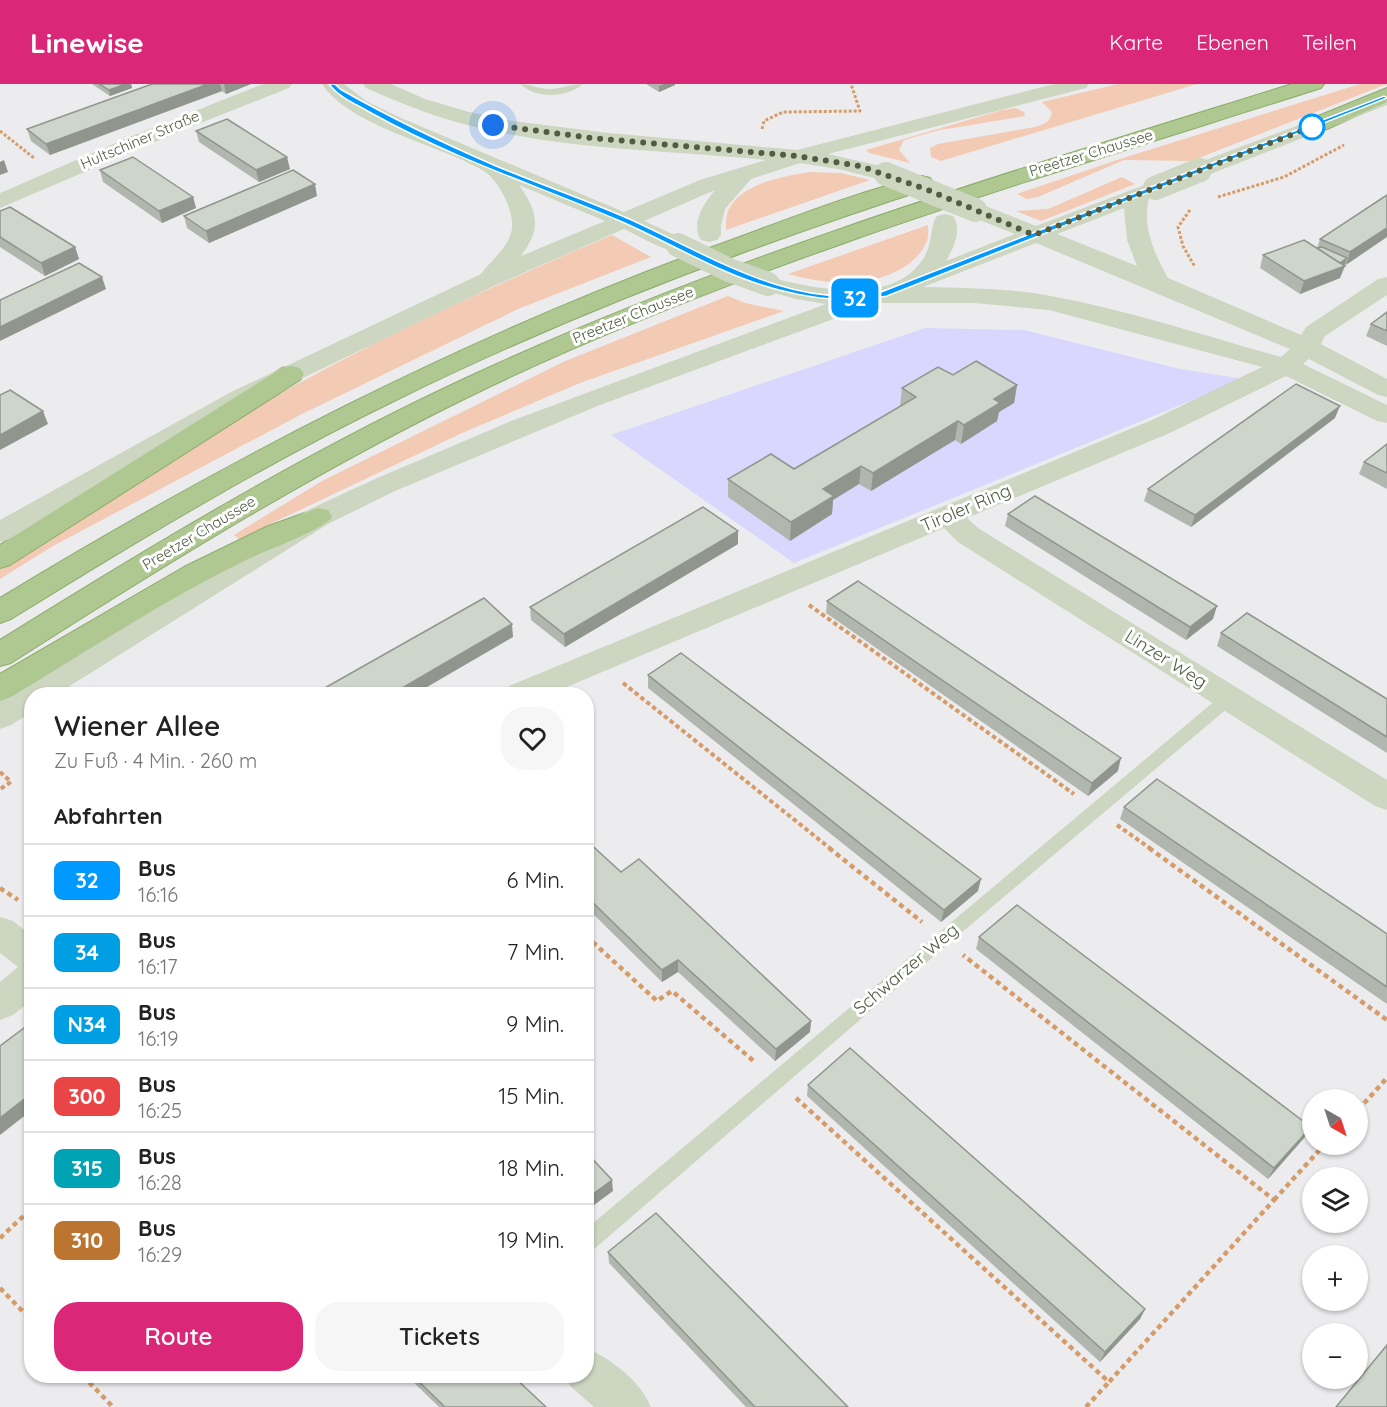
<!DOCTYPE html>
<html lang="de">
<meta charset="utf-8">
<style>
:root{--surface:#fff;--page:#f6f6f6;--text:#222;--muted:#767676;--line:#e0e0e0;--accent:#db2777}
body{margin:0;font-family:Quicksand,sans-serif;background:var(--page);color:var(--text);height:100vh;display:flex;flex-direction:column;font-size:22px;white-space:nowrap}
*{box-sizing:border-box;margin:0}
p{font-size:20px;color:var(--muted)}
.icon{flex:none;width:33px;height:33px;fill:none;stroke:currentColor;stroke-width:2;stroke-linecap:round;stroke-linejoin:round}
.map{position:relative;flex:1;overflow:hidden}
.panel{position:absolute;left:24px;top:603px;width:570px;height:696px;display:flex;flex-direction:column;background:var(--surface);border-radius:24px;box-shadow:0 2px 4px #0004}
.panel>*{flex:none}
.badge{padding:0 12px;border-radius:9px;font-size:21px;line-height:39px}
.needle{width:39px;rotate:141deg}
.fabs{position:absolute;left:1302px;top:1005px;display:grid;gap:12px}
.fabs a{display:grid;place-items:center;width:66px;height:66px;border-radius:50%;background:var(--surface);box-shadow:0 2px 4px #0004;font-size:30px}
.you{position:absolute;width:30px;height:30px;margin:-15px;border:4px solid #fff;border-radius:50%;background:#1a73e8;box-shadow:0 0 0 9px #1a73e833}
.map>.badge{position:absolute;translate:-50% -50%;box-shadow:0 0 0 3px #fff}
h2{padding:0 30px;font-size:22px;line-height:54px}
.round{display:grid;place-items:center;flex:none;width:63px;height:63px;border-radius:24px;background:var(--page)}
.overview{display:flex;align-items:center;justify-content:space-between;height:102px;padding:0 30px}
h1{font-size:28px;font-weight:600;line-height:45px}
.button{display:flex;gap:12px;margin-top:auto;padding:12px 30px}
.button a{flex:1;height:69px;border-radius:24px;background:var(--accent);color:#fff;font-size:24px;font-weight:600;line-height:69px;text-align:center}
.button a+a{background:var(--page);color:var(--text)}
ul{padding:0;list-style:none}
li{display:flex;align-items:center;gap:18px;height:72px;padding:0 30px;border-top:2px solid var(--line)}
li div{flex:1}
li b{display:block;font-size:22px}
li em{font-style:normal}
li .badge{min-width:66px;font-weight:700;text-align:center}
header{display:flex;align-items:center;gap:36px;box-sizing:border-box;height:84px;padding:0 30px;background:var(--accent);color:#fff}
header strong{font-size:28px}
nav{display:flex;gap:33px;margin-inline-start:auto;font-size:21px}
.map>svg:first-child{display:block}
.medical{fill:#d9d7fe}
.green{fill:#f3cab4}
.lines{fill:none;stroke-linecap:round;stroke-linejoin:round}
.trunk-casing{stroke:#8cad69;stroke-width:2}
.path-far2{stroke:#d59b68;stroke-width:3;stroke-dasharray:3 2;stroke-linecap:butt}
.path-far1{stroke:#d59b68;stroke-width:4;stroke-dasharray:4.5 3;stroke-linecap:butt}
.path{stroke:#d59b68;stroke-width:4.5;stroke-dasharray:5 4;stroke-linecap:butt}
.service{fill:#cdd6c0;fill-rule:evenodd}
.minor{fill:#cdd6c0;fill-rule:evenodd}
.trunk{fill:#afc892;fill-rule:evenodd}
.minor-bridge{stroke:#cdd6c0;stroke-width:24}
.wall{fill:#b1b7ae}
.shaded-wall{fill:#90958d}
.building{fill:#ced5ca;stroke:#90958d;stroke-width:1.5}
.line{fill:#09f;stroke:#fff;stroke-width:1.5}
.walk{stroke:#515c42;stroke-width:6;stroke-dasharray:0 10.8}
.stop-dot{fill:#fff;stroke:#09f;stroke-width:3}
.labels{text-anchor:middle;stroke-width:6;stroke-linejoin:round;paint-order:stroke}
.far-street-label{font-size:15px;fill:#515c42;stroke:#fff}
.street-label{font-size:18px;fill:#515c42;stroke:#fff}
</style>
<header>
<strong>Linewise</strong>
<nav><a>Karte</a><a>Ebenen</a><a>Teilen</a></nav>
</header>
<div class="map">
<svg width="1387" height="1323" viewBox="0 0 1387 1323">
<rect width="100%" height="100%" fill="#ececef"/>
<!-- medical -->
<path class="medical" d="M925 244 1024 246 1180 285 1244 295 794 479 611 351Z"/>
<!-- green -->
<g class="green">
<path d="M1118 0H1197L941 77 931 73 930 64 938 60 1035 43C1044 40 1050 39 1052 28L1042 18Z"/>
<path d="M1360 0H1387L1191 77 1124 76 1038 113 1027 115 1017 110 1123 74Z"/>
<path d="M1016 24 1024 28 1025 32 940 46 904 56 899 66 910 79 869 69 866 66 1002 26Z"/>
<path d="M811 88 841 89 870 96 726 146C726 140 726 132 728 127 740 99 785 92 811 88Z"/>
<path d="M1122 93 1135 100 1041 137 1016 127 1048 125Z"/>
<path d="M928 141C928 147 929 154 926 159 914 187 872 200 843 199 824 198 806 195 788 190Z"/>
<path d="M612 151 651 173 518 225 300 331 53 462 0 495V483C89 427 177 370 267 317 378 254 495 201 612 151Z"/>
<path d="M728 212 745 219 784 227 580 299 460 350 239 455 234 451 322 397 563 278Z"/>
</g>
<g class="lines">
<!-- trunk casing -->
<g class="trunk-casing">
<g id="trunk">
<path d="M1292 0H1324L1321 4C1042 93 758 176 493 301 325 381 167 479 11 579L0 582V556C154 460 311 365 477 289 740 168 1017 86 1292 0Z"/>
<path d="M1387 4V18L1327 45 1319 46 1311 45 1308 40 1311 35Z"/>
<path d="M922 92 930 94 933 99 930 104C748 163 569 231 398 315 264 380 137 457 11 535L0 539V514C227 376 459 256 709 164 779 139 850 110 922 92Z"/>
<path d="M291 282 300 284 304 290 300 296 10 481 0 484V461L282 284Z"/>
<path d="M318 424 328 426 332 433C325 445 265 467 248 475 166 515 89 566 11 613L0 617V590L184 483 266 443Z"/>
</g>
</g>
<!-- path-far2 -->
<g class="path-far2">
<path d="M762 45 764 37 783 28 860 27 851 0"/>
<path d="M0 47 34 74"/>
<path d="M1218 113 1284 93 1344 61"/>
<path d="M1190 126 1178 143 1183 162 1195 183"/>
</g>
<!-- path-far1 -->
<g class="path-far1">
<path d="M809 521 1074 710"/>
<path d="M623 599 831 765"/>
<path d="M0 688 11 698 0 705"/>
<path d="M1117 741 1151 765"/>
</g>
<!-- path -->
<g class="path">
<path d="M829 764 922 838"/>
<path d="M1149 764 1387 936"/>
<path d="M0 804 18 816"/>
<path d="M586 852 657 917 672 907 756 979"/>
<path d="M796 1014 1109 1298 1274 1116 963 871"/>
<path d="M1358 1026 1387 994"/>
<path d="M1274 1116 1325 1060"/>
<path d="M0 1154 32 1124"/>
<path d="M0 1204 32 1237"/>
<path d="M83 1292 113 1323"/>
<path d="M1086 1323 1109 1298"/>
</g>
<!-- service -->
<g class="service">
<path d="M520 0C530 0 539 5 549 5 561 5 571 0 583 0 567 14 536 15 520 0Z"/>
<path d="M1229 608 1235 610 1237 614 1235 618 948 860 593 1166 586 1169V1145L1223 610Z"/>
</g>
<!-- minor -->
<g class="minor">
<path d="M263 0H292L289 4 183 46 0 124V109L132 52Z"/>
<path d="M322 0H344L366 17 401 34 624 128 700 96 766 76C663 66 556 66 456 38 425 29 395 17 366 4L363 0H391L425 15 469 28 512 37 609 49 797 66 1054 0H1089L1086 4 828 70 894 85 897 90 894 95 886 97 838 85 800 79 751 95 725 125 721 141V151L717 156 709 158 701 156C690 140 704 119 715 106L644 137 686 156 690 161 686 166C667 171 642 153 624 145L496 201 249 320 10 455 0 458V436L231 308 481 190C491 176 506 166 511 149 517 131 499 95 482 86 438 60 351 43 322 0ZM519 101 605 137 521 172C542 144 538 128 519 101Z"/>
<path d="M1387 8V21L1208 91 1200 93 1192 91 1189 86 1192 81Z"/>
<path d="M1155 97 1163 99 1166 104 1163 109 1149 114C1142 143 1154 169 1168 194L1301 251 1306 243 1378 195 1387 193V211L1325 252 1321 260 1387 295V313L1378 311 1309 275 1303 280 1387 321V339L1377 337 1286 292 1172 348 967 434 978 444 1387 696V726L1375 722 958 458 944 444 550 610H504L509 602 1152 336 1262 283 1049 226 974 219H877L600 321 395 407 328 440 57 610H32V628L11 641 0 645V617L308 426 375 395 511 337 826 220 796 215 759 205 756 200 759 195 768 193C813 204 892 223 923 175 933 160 930 141 937 132L945 130 953 132C963 146 953 165 946 177L1015 150 967 131 963 126 967 121 975 119 983 121 1036 142ZM1124 124 1127 156 1137 182 1057 150ZM1036 159 1290 265 1281 273C1205 252 1128 226 1051 212 1009 204 965 204 923 203Z"/>
<path d="M0 833 13 837 32 852V916L13 931 0 936V898L18 883 0 869Z"/>
<path d="M586 1264C612 1275 640 1297 651 1323H594L570 1302 566 1292H586Z"/>
</g>
<!-- trunk -->
<use href="#trunk" class="trunk"/>
<!-- minor-bridge -->
<g class="minor-bridge">
<path d="M886 90 975 126"/>
<path d="M1155 104 1200 86"/>
<path d="M678 161 729 186 768 200"/>
</g>
</g>
<!-- wall -->
<g class="wall">
<path d="M92 0H131L132 4 110 12Z"/>
<path d="M152 0H251L226 10 222 7 50 71 31 57 27 45Z"/>
<path d="M646 0H675V1L659 8Z"/>
<path d="M196 47 290 85 259 98 199 58Z"/>
<path d="M100 86 193 113 196 124 162 139 103 98Z"/>
<path d="M1387 111 1346 181H1344L1340 194 1300 210 1260 184 1263 171 1317 164 1320 155Z"/>
<path d="M317 112 209 159 187 144 184 132Z"/>
<path d="M0 127 75 163 79 175 45 192 0 163Z"/>
<path d="M1387 228V262L1366 252 1371 240Z"/>
<path d="M953 291 1017 301 1014 319 999 328 997 337 961 360 955 356 871 407 859 400 833 416 832 430 790 457 728 413V395L794 385 900 322 902 304Z"/>
<path d="M1335 334 1191 443 1144 417 1148 405Z"/>
<path d="M1387 360V405L1359 390 1364 378Z"/>
<path d="M1008 430 1213 535 1186 556 1005 442Z"/>
<path d="M738 460 565 563 531 536 530 523Z"/>
<path d="M827 517 1118 687 1088 712 826 529Z"/>
<path d="M1221 549 1387 615V669L1217 562Z"/>
<path d="M648 591 978 807 941 838 648 604Z"/>
<path d="M1124 723 1387 850V920L1120 735Z"/>
<path d="M586 756 621 788 811 937 810 948 775 977 678 888 662 898 586 823Z"/>
<path d="M979 853 1311 1043 1304 1054 1268 1095 976 865Z"/>
<path d="M808 1001 1145 1225 1140 1235 1100 1278 807 1012Z"/>
<path d="M608 1168 848 1323H746L609 1179Z"/>
<path d="M407 1292H513L546 1323H439Z"/>
</g>
<!-- shaded-wall -->
<g class="shaded-wall">
<path d="M126 0H131L132 4 110 12 109 6Z"/>
<path d="M208 0H220L222 7 50 71 46 60Z"/>
<path d="M224 0H251L226 10Z"/>
<path d="M664 0H675V1L659 8V2Z"/>
<path d="M287 73 290 85 259 98 256 86Z"/>
<path d="M4 76 8 88 0 91V78Z"/>
<path d="M315 100 317 112 209 159 206 147Z"/>
<path d="M193 113 196 124 162 139 159 127Z"/>
<path d="M1387 144V153L1346 181 1350 168Z"/>
<path d="M75 163 79 175 45 192 41 179Z"/>
<path d="M1347 174 1345 180 1342 183 1345 182 1340 194 1300 210 1304 197 1335 183Z"/>
<path d="M102 193 106 205 0 257V243Z"/>
<path d="M1017 301 1014 319 999 328 997 337 961 360 964 341 994 315Z"/>
<path d="M1340 322 1335 334 1191 443 1195 431Z"/>
<path d="M43 327 48 340 0 366V351Z"/>
<path d="M958 337 955 356 871 407 873 389Z"/>
<path d="M861 382 859 400 833 416 832 430 790 457 791 438 823 405Z"/>
<path d="M738 447V460L565 563 564 550Z"/>
<path d="M1217 522 1213 535 1186 556 1190 543Z"/>
<path d="M512 540 513 553 415 610H392Z"/>
<path d="M1121 674 1118 687 1088 712 1092 699Z"/>
<path d="M981 795 978 807 941 838 944 826Z"/>
<path d="M678 876V888L662 898V886Z"/>
<path d="M811 937 810 948 775 977 776 965Z"/>
<path d="M32 1009V1026L0 1051V1034Z"/>
<path d="M1311 1043 1304 1054 1268 1095 1274 1084Z"/>
<path d="M612 1096 613 1107 586 1127V1115Z"/>
<path d="M1145 1225 1140 1235 1100 1278 1105 1268Z"/>
</g>
<!-- building -->
<g class="building">
<path d="M99 0H126L109 6Z"/>
<path d="M152 0H208L46 60 27 45Z"/>
<path d="M227 35 287 73 256 86 196 47Z"/>
<path d="M133 73 193 113 159 127 100 86Z"/>
<path d="M293 86 315 100 206 147 184 132Z"/>
<path d="M1387 111V144L1350 168 1320 155Z"/>
<path d="M10 123 75 163 41 179 0 153V127Z"/>
<path d="M1304 156 1345 182 1304 197 1263 171Z"/>
<path d="M1322 163 1347 174 1340 179 1317 164Z"/>
<path d="M79 179 102 193 0 243V216Z"/>
<path d="M1387 228V247L1371 240Z"/>
<path d="M976 277 1017 301 994 315 1000 319 964 341 958 337 873 389 861 382 823 405 834 412 791 438 728 395 771 370 794 385 916 313 902 304 938 283 953 291Z"/>
<path d="M1296 300 1340 322 1195 431 1148 405Z"/>
<path d="M10 306 43 327 0 351V311Z"/>
<path d="M1387 360V389L1364 378Z"/>
<path d="M1035 412 1217 522 1190 543 1008 430Z"/>
<path d="M703 423 738 447 564 550 530 523Z"/>
<path d="M858 497 1121 674 1092 699 827 517Z"/>
<path d="M484 514 512 540 392 610H314Z"/>
<path d="M1247 529 1387 615V653L1221 549Z"/>
<path d="M681 569 981 795 944 826 648 591Z"/>
<path d="M1157 695 1387 850V903L1124 723Z"/>
<path d="M586 756 621 788 639 775 811 937 776 965 678 876 662 886 586 812Z"/>
<path d="M1017 821 1311 1043 1274 1084 979 853Z"/>
<path d="M32 938V1009L0 1034V962Z"/>
<path d="M850 964 1145 1225 1105 1268 808 1001Z"/>
<path d="M586 1068 612 1096 586 1115Z"/>
<path d="M656 1129 848 1323H755L608 1168Z"/>
<path d="M1387 1261V1323H1336Z"/>
<path d="M413 1292H513L546 1323H445Z"/>
</g>
<!-- line -->
<path class="line" d="M329 0H335L340 5C391 34 443 59 496 82 539 100 584 115 627 134 704 168 793 228 881 208L1384 12 1387 14 887 212C851 220 814 215 779 206 723 192 673 160 620 137 538 102 452 74 373 30 358 21 339 14 329 0Z"/>
<g class="lines">
<!-- walk -->
<path class="walk" d="M493 41 592 54 797 72 860 82 928 106 1034 151 1319 40 1312 43"/>
</g>
<!-- markers -->
<circle class="stop-dot" cx="1312" cy="43" r="12"/>
<g class="labels">
<!-- far-street labels -->
<g class="far-street-label">
<text transform="translate(140 56) rotate(-23)" y="5">Hultschiner Straße</text>
<text transform="translate(1091 69) rotate(-17)" y="5">Preetzer Chaussee</text>
<text transform="translate(633 231) rotate(-22)" y="5">Preetzer Chaussee</text>
<text transform="translate(199 449) rotate(-31)" y="5">Preetzer Chaussee</text>
</g>
<!-- street labels -->
<g class="street-label">
<text transform="translate(966 424) rotate(-23)" y="6">Tiroler Ring</text>
<text transform="translate(1166 575) rotate(32)" y="6">Linzer Weg</text>
<text transform="translate(906 885) rotate(-40)" y="6">Schwarzer Weg</text>
</g>
</g>
</svg>
<div class="fabs">
<a><svg class="needle" viewBox="-14 -14 28 28"><path d="M0-13l5 13h-10z" fill="#e53935"/><path d="M0 13l5-13h-10z" fill="#767676"/></svg></a>
<a><svg class="icon" aria-label="layers" viewBox="0 0 24 24"><path d="M12 4l9 5-9 5-9-5zM3 14l9 5 9-5"/></svg></a>
<a>+</a>
<a>−</a>
</div>
<div class="you" style="left:493px;top:41px"></div>
<b class="badge" style="left:855px;top:214px;background:#09f;color:#fff">32</b>
<section class="panel">
<div class="overview"><div><h1>Wiener Allee</h1><p>Zu Fuß · 4 Min. · 260 m</p></div><a class="round"><svg class="icon" aria-label="heart" viewBox="0 0 24 24"><path d="M12 20l-8-8c-3-5 5-10 8-4 3-6 11-1 8 4z"/></svg></a></div>
<h2>Abfahrten</h2>
<ul>
<li><span class="badge" style="background:#09f;color:#fff">32</span><div><b>Bus</b><p>16:16</p></div><em>6 Min.</em></li>
<li><span class="badge" style="background:#009ee3;color:#fff">34</span><div><b>Bus</b><p>16:17</p></div><em>7 Min.</em></li>
<li><span class="badge" style="background:#009ee3;color:#fff">N34</span><div><b>Bus</b><p>16:19</p></div><em>9 Min.</em></li>
<li><span class="badge" style="background:#e94547;color:#fff">300</span><div><b>Bus</b><p>16:25</p></div><em>15 Min.</em></li>
<li><span class="badge" style="background:#00a3b4;color:#fff">315</span><div><b>Bus</b><p>16:28</p></div><em>18 Min.</em></li>
<li><span class="badge" style="background:#bb7530;color:#fff">310</span><div><b>Bus</b><p>16:29</p></div><em>19 Min.</em></li>
</ul>
<div class="button"><a>Route</a><a>Tickets</a></div>
</section>
</div>
